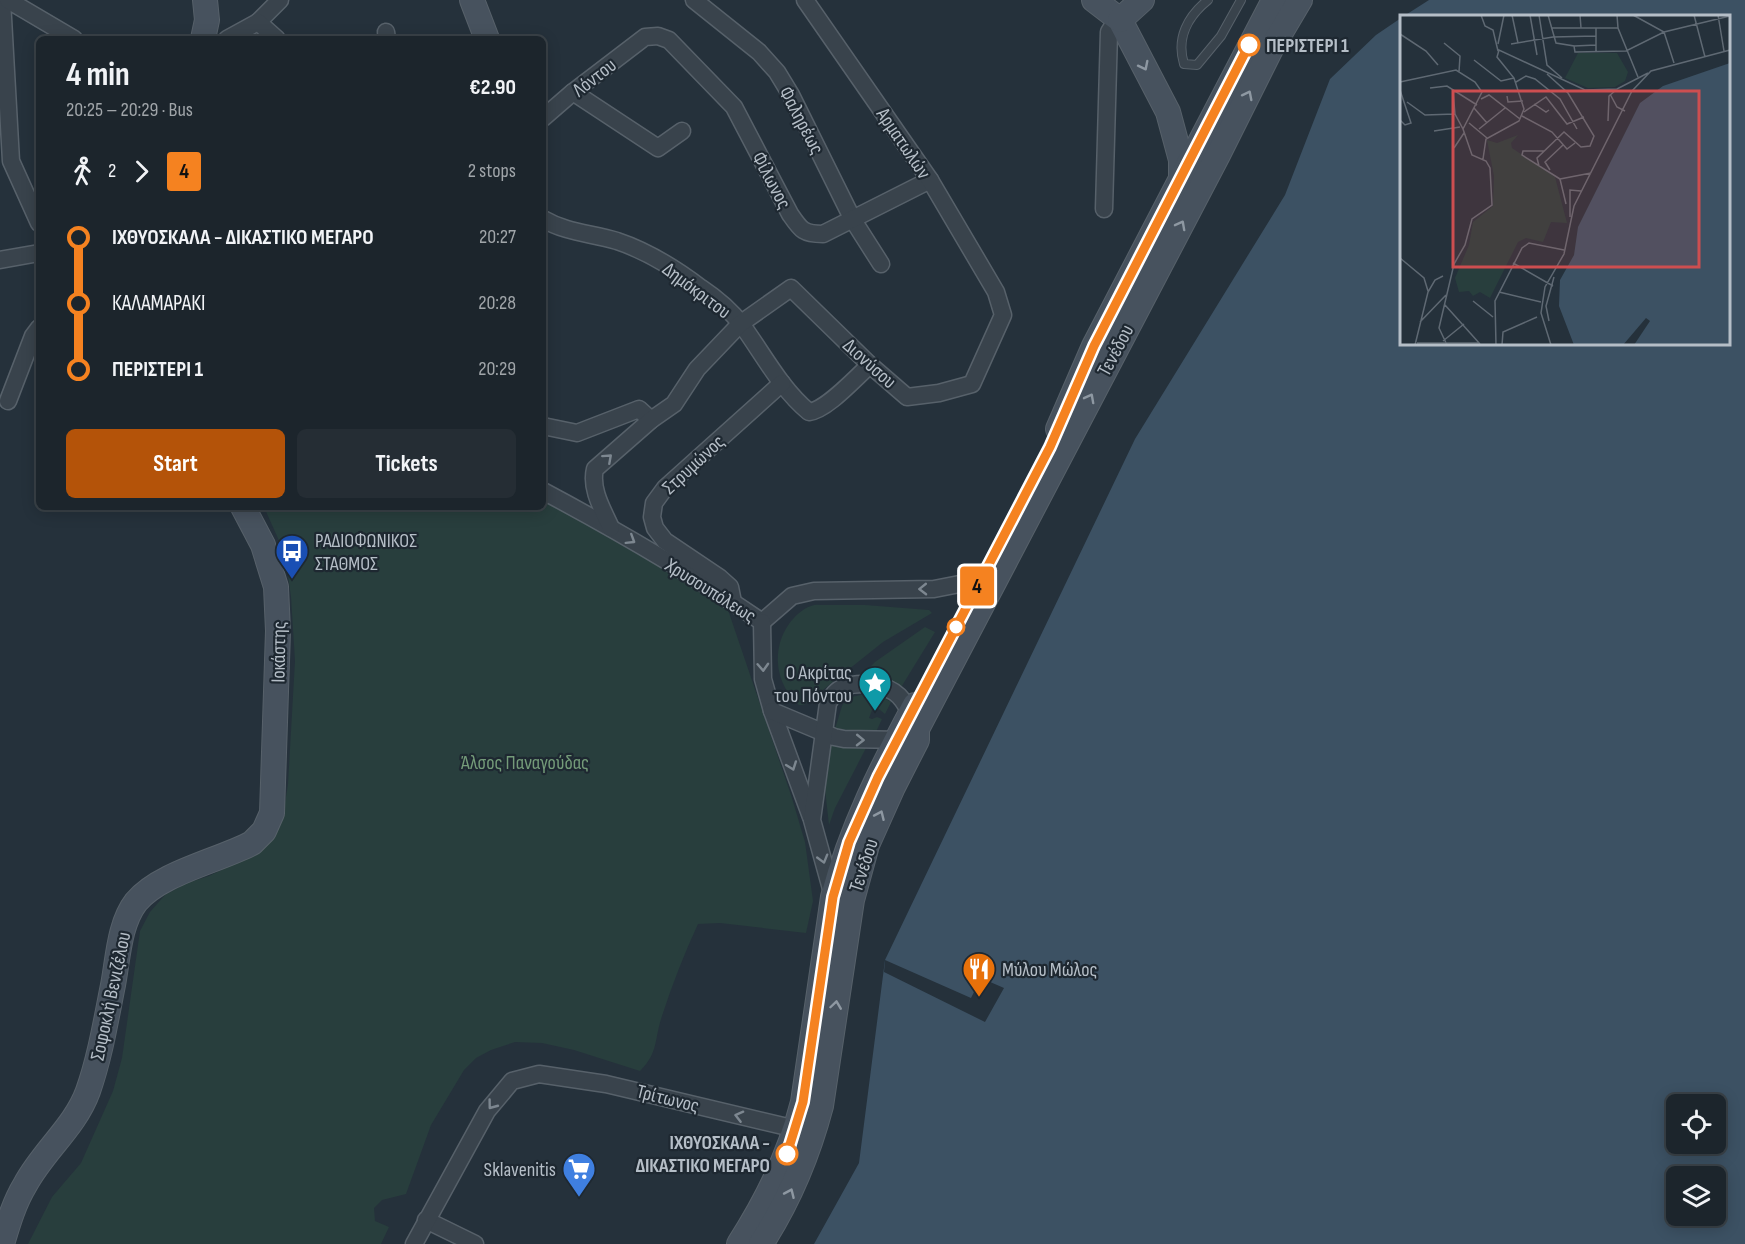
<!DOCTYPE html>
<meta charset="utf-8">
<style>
:root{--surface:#1c252c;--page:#252d34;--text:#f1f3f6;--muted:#a0a5a9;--line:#3a4248;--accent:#b45309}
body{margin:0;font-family:"Sofia Sans Condensed",sans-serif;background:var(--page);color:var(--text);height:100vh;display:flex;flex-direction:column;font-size:22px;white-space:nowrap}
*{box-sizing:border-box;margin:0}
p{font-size:20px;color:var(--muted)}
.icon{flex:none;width:33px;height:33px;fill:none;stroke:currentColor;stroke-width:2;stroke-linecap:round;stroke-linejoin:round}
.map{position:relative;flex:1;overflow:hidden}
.panel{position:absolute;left:36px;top:36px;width:510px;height:474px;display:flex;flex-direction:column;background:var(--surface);border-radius:9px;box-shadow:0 3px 15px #0003,0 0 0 2px var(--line)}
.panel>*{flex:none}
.badge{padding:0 12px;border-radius:4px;font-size:21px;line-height:39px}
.buttons{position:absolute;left:1666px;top:1094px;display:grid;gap:12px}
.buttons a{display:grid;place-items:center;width:60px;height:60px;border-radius:9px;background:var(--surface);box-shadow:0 3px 15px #0003,0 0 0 2px var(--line);font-size:30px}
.map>.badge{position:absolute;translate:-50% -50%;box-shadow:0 0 0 3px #fff}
.legs{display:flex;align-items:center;gap:9px;height:66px;padding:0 30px;font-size:20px}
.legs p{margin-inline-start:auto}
.summary{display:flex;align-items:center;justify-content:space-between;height:102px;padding:0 30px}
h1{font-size:33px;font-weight:700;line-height:45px}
.action{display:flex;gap:12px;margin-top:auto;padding:12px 30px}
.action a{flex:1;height:69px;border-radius:9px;background:var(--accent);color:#fff;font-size:24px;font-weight:700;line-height:69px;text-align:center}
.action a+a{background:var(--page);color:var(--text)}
ul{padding:0 30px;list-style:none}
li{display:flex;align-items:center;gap:21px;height:66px;font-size:22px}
li i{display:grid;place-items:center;width:9px;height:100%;margin:0 8px;background:currentColor}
li i::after{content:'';width:15px;height:15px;margin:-8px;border:4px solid;border-radius:50%;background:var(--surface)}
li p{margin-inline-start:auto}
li:first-child i{background:linear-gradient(#0000 50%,currentColor 0)}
li:last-child i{background:linear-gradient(currentColor 50%,#0000 0)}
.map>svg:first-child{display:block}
.green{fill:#283e3d}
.water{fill:#3c5163;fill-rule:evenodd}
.pier{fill:#25313b}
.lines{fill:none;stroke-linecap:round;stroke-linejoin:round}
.lane-casing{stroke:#57616a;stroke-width:10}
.street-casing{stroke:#57616a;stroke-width:19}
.secondary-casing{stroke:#57616a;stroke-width:26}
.lane{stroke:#39434c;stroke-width:8}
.street{stroke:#39434c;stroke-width:16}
.secondary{stroke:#47525e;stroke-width:24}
.oneway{stroke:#8e98a2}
.oneway2{stroke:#7d8790}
.line-1-casing{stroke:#fff;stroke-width:14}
.line-1{stroke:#f58220;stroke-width:9}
.stop-1-dot{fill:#fff;stroke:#f58220;stroke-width:3}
.labels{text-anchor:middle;stroke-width:4.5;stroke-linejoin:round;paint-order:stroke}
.stop-label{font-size:20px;font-weight:bold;fill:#b5bec7;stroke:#1e2831;text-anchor:start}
.street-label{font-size:20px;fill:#b5bec7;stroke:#1e2831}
.poi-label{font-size:20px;fill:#b5bec7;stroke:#1e2831;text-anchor:start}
.park-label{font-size:20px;fill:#749b79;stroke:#1e2831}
.inset-road{fill:none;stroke:#5f6973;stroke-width:1.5}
.view{fill:#ce4e50;fill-opacity:0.15;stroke:#ce4e50;stroke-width:3}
.inset-edge{fill:none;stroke:#b5bec7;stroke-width:3}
</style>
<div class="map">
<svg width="1745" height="1244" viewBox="0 0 1745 1244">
<rect width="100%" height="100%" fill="#25313b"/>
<!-- green -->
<g class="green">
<path d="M543 499 726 604 791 795 805 842 813 901 806 933 720 923 698 924C684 954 672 985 662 1016 654 1039 659 1052 640 1071L574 1050 542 1043 515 1042 491 1050 476 1058 464 1070 431 1125 406 1194 382 1200 374 1208 375 1221 389 1227 381 1244H28L52 1197 81 1163 113 1091 122 1058 140 931 150 912 165 895 187 883 209 876 260 851 283 816 288 784 295 661 291 597 285 554 264 507H543Z"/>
<path d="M825 605H865L929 610 932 613 883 642 804 705H799C775 684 771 649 789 624 794 617 802 609 811 606 815 604 821 605 825 605Z"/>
<path d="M925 627 935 632 900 689C888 678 878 676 862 675L875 662Z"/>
<path d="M870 693 883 697 891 702 885 714 874 705 869 718 872 719 877 717 882 719 876 732 835 729 842 706 847 698Z"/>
<path d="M826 739 846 748H866L835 808 829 825 825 789Z"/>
</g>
<!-- water -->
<path class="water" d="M1429 0H1745V1244H814L859 1163 885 960 1135 439 1285 195 1330 79 1376 35 1401 18 1402 344H1728V16H1404ZM1677 1104H1716V1143H1677ZM1677 1176H1716V1215H1677Z"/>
<!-- pier -->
<path class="pier" d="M885 960 971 998 981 978 1004 988 985 1022 884 972Z"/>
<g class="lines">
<!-- lane casing -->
<g class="lane-casing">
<path id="lane" d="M1208 0C1188 16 1176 38 1184 64L1197 65 1221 36 1241 0"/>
</g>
<!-- street casing -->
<g class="street-casing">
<g id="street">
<path d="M2 0 11 161 39 223"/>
<path d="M8 0 74 39"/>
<path d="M694 0 759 52 777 72 791 95 853 220 881 264"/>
<path d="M258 22 280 0"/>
<path d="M386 32 387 39"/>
<path d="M227 39 258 22 277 39"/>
<path d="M573 92 658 148 682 131"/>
<path d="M543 118 573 92 645 37 658 36 669 40 734 107 790 214C801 230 803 234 823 234L930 180"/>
<path d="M1104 209 1109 32 1114 24 1120 20"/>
<path d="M543 219C567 233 591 233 617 241 647 251 676 269 701 288 716 298 731 311 742 325 763 354 781 389 809 412 827 410 856 377 870 365"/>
<path d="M0 260 39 253"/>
<path d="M8 401 33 336 39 328"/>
<path d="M543 426 577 433 639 409 651 420"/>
<path d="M543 491C618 531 692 574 762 622"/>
<path d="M611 528C603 510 590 489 595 469L651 420 674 404 697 369 740 324 791 288 870 365 907 397 939 393 972 384 1003 315 996 292 930 180 805 0"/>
<path d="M733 602 730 587 720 578 665 541 655 528 652 517 654 503 665 488 782 383"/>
<path d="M762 622 792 596 814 591 934 589 980 580"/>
<path d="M762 622 763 679 772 711 811 817"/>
<path d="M772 711 834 737 844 739 906 740"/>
<path d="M833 896 812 820 828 703C832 696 836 690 844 687 860 681 887 684 899 696 905 702 910 712 914 720"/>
<path d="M426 1220 475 1244"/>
<path d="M414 1244 487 1111 512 1081 539 1074 606 1084 796 1129"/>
</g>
</g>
<!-- secondary casing -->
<g class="secondary-casing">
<g id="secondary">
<path d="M472 0 487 39"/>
<path d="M1094 0 1120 20 1168 112 1181 160V178"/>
<path d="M1120 20 1142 0"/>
<path d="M203 39 207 20 205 0"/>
<path d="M1058 429 1094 346 1274 0"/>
<path d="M2 1244C8 1224 14 1203 25 1185 43 1151 75 1127 88 1091 100 1057 106 1020 113 985 118 959 119 924 136 902 160 873 218 861 252 843L264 831 272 813 278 631 276 587 263 545 243 507"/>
<path d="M739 1244C768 1199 790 1154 803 1102L833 897C851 828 882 767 915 705"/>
<path d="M761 1244C789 1201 808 1155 821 1106L852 900 867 845 893 787 917 740V729L1218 155 1271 49 1300 0"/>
</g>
</g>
<!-- lane -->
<use href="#lane" class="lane"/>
<!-- street -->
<use href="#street" class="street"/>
<!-- secondary -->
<use href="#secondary" class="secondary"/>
</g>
<!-- one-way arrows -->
<defs><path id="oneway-chevron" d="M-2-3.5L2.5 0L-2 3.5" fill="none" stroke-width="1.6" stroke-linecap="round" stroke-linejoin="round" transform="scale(1.5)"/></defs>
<g class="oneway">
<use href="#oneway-chevron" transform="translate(1144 66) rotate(63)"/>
<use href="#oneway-chevron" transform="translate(1248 95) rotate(-63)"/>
<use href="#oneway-chevron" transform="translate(1181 225) rotate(-62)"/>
<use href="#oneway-chevron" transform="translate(1090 398) rotate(-62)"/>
<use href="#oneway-chevron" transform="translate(880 815) rotate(-66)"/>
<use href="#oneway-chevron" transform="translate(836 1005) rotate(-82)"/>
<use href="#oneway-chevron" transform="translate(790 1193) rotate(-66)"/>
</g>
<g class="oneway2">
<use href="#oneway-chevron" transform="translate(608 458) rotate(-42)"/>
<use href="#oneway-chevron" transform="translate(631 540) rotate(32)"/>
<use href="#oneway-chevron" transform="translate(923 589) rotate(179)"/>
<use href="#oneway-chevron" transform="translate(763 667) rotate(87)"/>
<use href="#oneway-chevron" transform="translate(860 740) rotate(1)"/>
<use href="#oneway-chevron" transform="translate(792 766) rotate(70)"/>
<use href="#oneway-chevron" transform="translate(823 859) rotate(74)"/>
<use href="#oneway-chevron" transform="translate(492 1105) rotate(127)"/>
<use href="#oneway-chevron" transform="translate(739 1116) rotate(-166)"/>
</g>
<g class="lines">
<!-- line-1 casing -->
<g class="line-1-casing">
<path id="line-1" d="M787 1154 803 1102 833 897 849 842 878 777 1050 447 1094 346 1249 45"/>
</g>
<!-- line-1 -->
<use href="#line-1" class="line-1"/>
</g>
<!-- icons -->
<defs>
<g id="bus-pin" transform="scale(1.725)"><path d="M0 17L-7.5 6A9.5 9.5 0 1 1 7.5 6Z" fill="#1a4fb4" stroke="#1e2831"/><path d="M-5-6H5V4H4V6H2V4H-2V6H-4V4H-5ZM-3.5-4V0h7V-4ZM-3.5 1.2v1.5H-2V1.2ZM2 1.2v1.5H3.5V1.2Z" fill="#fff"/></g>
<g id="sight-pin" transform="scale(1.725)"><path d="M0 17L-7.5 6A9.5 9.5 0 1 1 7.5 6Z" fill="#0f9aa8" stroke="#1e2831"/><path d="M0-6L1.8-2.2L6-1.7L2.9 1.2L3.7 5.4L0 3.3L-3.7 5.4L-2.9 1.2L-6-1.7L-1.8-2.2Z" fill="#fff"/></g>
<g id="restaurant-pin" transform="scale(1.725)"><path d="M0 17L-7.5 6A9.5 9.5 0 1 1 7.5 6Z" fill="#e8710a" stroke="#1e2831"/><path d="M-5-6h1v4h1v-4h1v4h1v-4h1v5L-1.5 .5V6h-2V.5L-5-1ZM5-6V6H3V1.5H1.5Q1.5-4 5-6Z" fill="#fff"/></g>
<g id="supermarket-pin" transform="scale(1.725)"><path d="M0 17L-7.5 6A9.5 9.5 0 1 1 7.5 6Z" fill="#3f7fe0" stroke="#1e2831"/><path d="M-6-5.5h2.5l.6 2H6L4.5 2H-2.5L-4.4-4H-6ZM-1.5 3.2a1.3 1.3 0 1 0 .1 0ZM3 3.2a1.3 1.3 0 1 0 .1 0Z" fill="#fff"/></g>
</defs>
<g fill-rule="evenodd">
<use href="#bus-pin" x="292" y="551"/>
<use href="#sight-pin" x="875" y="683"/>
<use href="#restaurant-pin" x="979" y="969"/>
<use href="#supermarket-pin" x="579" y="1169"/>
</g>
<!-- markers -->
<g class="stop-1-dot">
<circle cx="1249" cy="45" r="10"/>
<circle cx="956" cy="627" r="8"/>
<circle cx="787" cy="1154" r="10"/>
</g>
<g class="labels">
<!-- stop labels -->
<g class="stop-label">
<text x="1266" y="52">ΠΕΡΙΣΤΕΡΙ 1</text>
<text x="770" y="1149" text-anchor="end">ΙΧΘΥΟΣΚΑΛΑ -<tspan x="770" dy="23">ΔΙΚΑΣΤΙΚΟ ΜΕΓΑΡΟ</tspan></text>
</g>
<!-- street labels -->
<g class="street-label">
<text transform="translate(594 77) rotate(-38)" y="7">Λόντου</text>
<text transform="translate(802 120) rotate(62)" y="7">Φαληρέως</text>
<text transform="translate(904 143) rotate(56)" y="7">Αρματωλών</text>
<text transform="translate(772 180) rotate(62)" y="7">Φίλωνος</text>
<text transform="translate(697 290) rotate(37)" y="7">Δημόκριτου</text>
<text transform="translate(1115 350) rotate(-62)" y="7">Τενέδου</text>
<text transform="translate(870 363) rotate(42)" y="7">Διονύσου</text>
<text transform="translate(693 464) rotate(-43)" y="7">Στρυμώνος</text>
<text transform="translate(711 590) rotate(32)" y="7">Χρυσουπόλεως</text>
<text transform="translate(278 652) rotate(-89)" y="7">Ιοκάστης</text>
<text transform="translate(863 865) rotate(-72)" y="7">Τενέδου</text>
<text transform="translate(110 996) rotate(-78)" y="7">Σοφοκλή Βενιζέλου</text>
<text transform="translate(668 1098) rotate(14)" y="7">Τρίτωνος</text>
</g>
<!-- poi labels -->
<g class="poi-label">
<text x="315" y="547">ΡΑΔΙΟΦΩΝΙΚΟΣ<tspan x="315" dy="23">ΣΤΑΘΜΟΣ</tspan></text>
<text x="852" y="679" text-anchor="end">Ο Ακρίτας<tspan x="852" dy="23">του Πόντου</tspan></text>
<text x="1002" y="976">Μύλου Μώλος</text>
<text x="556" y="1176" text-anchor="end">Sklavenitis</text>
</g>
<!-- park labels -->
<g class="park-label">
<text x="525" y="769">Άλσος Παναγούδας</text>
</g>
</g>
<!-- overview -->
<g transform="translate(1400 15)">
<rect width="330" height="330" fill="#25313b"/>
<path d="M178 38H217L228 57 225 66 215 72 188 73 165 63ZM118 120 111 128 112 133 155 162 167 208 151 207 143 227 126 223 118 227 90 283 80 277 73 281 69 276 59 277 55 263 69 230 73 207 93 191 94 161 87 125 97 128Z" fill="#283e3d"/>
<path d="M330 48V330H174L159 291 160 265 174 240 178 212 240 88 263 71Z" fill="#3c5163"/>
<path d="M246 303 250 306 234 330H223Z" fill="#25313b"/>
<path class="inset-road" d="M81 0 85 11 93 15 98 36M112 0 118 28M130 0 137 40M139 0 147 50 162 63M148 0 156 28 174 31 175 37 226 36 264 17 330 1M217 0 218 13 238 62M233 0 264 17 274 48M294 0 305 42M318 0 324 36M151 13H181L180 0M181 13H218M0 19 26 36 38 50M44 28 60 41 59 57M98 29 104 0M111 29 153 22 196 21M174 31 196 30M196 37V13M74 45 101 66 114 63M0 67 56 55 75 67 82 77 63 114 72 140 86 146 90 153 92 190 72 204 65 230 54 249 39 313 47 330M116 67 126 61 135 64 160 84 177 114M30 73 47 71 77 90M0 75 11 108 5 110 0 105M53 77 55 99 63 114M210 79 217 92 225 96M107 81 108 87 123 86M81 84 89 80 120 104M7 87 25 100 55 99M134 89 146 97 149 95M74 93 87 108M124 97 146 82 167 109 184 102M122 101 152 117 167 134 175 128M208 106 209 81 216 75M69 108 87 123M79 114 105 93M34 116 60 112M54 133 64 118M145 136H123L122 140 160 164M83 144 86 124 119 106 124 94 114 63 97 42 99 35 185 75 217 74 248 58M139 151 137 143 164 117 181 132 190 131 194 121 168 78 147 59M150 155 145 147 163 130M160 164 191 158M160 164 166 189M170 202V175L181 176M0 243 24 263 28 276M113 248 153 271M99 277 141 287M73 286 93 302M45 290 80 329M149 306 146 291 154 262M20 307 46 280M43 326 64 309M17 328H79M15 330 28 277 35 265 43 261M96 330 95 286 122 233 129 228 164 235M102 330 103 317 137 302M151 330 141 298 145 272 164 239 174 191 232 76 251 56 330 35"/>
<path class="view" d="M53 76H299V252H53Z"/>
<rect width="330" height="330" class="inset-edge"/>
</g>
</svg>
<div class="buttons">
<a><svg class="icon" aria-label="locate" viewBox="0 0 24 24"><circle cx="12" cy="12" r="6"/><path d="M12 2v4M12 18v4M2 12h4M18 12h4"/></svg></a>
<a><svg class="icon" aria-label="layers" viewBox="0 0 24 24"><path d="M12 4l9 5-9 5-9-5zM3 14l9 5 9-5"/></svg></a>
</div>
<b class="badge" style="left:977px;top:586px;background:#f58220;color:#111">4</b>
<section class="panel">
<div class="summary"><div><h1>4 min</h1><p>20:25 – 20:29 · Bus</p></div><b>€2.90</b></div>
<div class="legs"><svg class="icon" aria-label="walk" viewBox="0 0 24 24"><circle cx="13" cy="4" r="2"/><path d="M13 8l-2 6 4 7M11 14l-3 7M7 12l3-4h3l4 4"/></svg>2<svg class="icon" aria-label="forward" viewBox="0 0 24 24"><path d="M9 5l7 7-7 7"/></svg><b class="badge" style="background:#f58220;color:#111">4</b><p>2 stops</p></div>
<ul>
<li><i style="color:#f58220"></i><b>ΙΧΘΥΟΣΚΑΛΑ - ΔΙΚΑΣΤΙΚΟ ΜΕΓΑΡΟ</b><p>20:27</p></li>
<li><i style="color:#f58220"></i><span>ΚΑΛΑΜΑΡΑΚΙ</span><p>20:28</p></li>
<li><i style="color:#f58220"></i><b>ΠΕΡΙΣΤΕΡΙ 1</b><p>20:29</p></li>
</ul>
<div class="action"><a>Start</a><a>Tickets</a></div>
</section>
</div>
